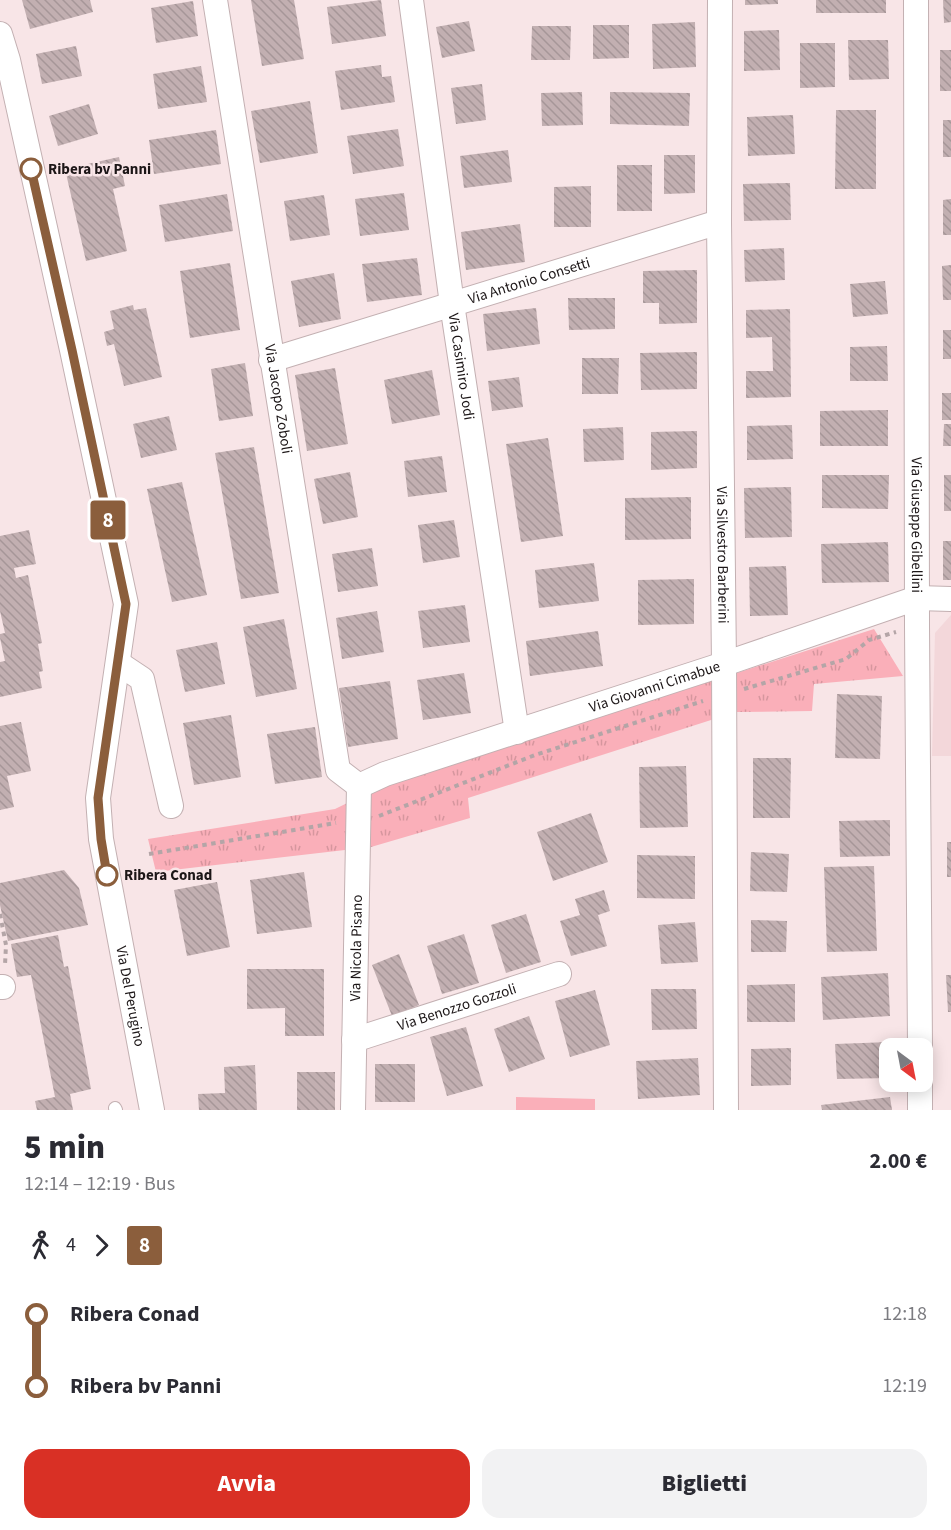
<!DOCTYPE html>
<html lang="it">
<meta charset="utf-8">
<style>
:root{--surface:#fff;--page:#f2f2f3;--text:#2b2b33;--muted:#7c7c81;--accent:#d93025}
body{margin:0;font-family:"Source Sans 3",sans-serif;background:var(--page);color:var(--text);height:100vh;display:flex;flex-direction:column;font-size:22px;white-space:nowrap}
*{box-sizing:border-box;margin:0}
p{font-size:20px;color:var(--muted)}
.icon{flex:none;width:33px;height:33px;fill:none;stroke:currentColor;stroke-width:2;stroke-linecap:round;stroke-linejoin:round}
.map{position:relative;height:1110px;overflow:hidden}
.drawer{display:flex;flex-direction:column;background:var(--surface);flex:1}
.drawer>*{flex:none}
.badge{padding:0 12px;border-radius:4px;font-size:21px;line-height:39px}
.needle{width:39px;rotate:148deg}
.fabs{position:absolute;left:879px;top:1038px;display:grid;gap:12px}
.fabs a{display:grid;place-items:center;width:54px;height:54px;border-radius:12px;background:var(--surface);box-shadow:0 3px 15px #0003;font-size:30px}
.map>.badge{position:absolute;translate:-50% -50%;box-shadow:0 0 0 3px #fff}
.legs{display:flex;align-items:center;gap:9px;height:66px;padding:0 24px;font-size:20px}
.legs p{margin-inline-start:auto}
.summary{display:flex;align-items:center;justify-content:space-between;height:102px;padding:0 24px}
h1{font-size:33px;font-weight:800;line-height:45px}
.primary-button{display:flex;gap:12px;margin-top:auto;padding:12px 24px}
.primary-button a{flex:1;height:69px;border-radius:18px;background:var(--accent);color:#fff;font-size:24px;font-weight:800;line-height:69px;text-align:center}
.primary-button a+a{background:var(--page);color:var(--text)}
ul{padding:0 24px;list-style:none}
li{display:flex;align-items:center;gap:21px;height:72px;font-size:22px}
li i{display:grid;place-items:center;width:9px;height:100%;margin:0 8px;background:currentColor}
li i::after{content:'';width:15px;height:15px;margin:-8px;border:4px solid;border-radius:50%;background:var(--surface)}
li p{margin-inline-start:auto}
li:first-child i{background:linear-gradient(#0000 50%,currentColor 0)}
li:last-child i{background:linear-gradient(currentColor 50%,#0000 0)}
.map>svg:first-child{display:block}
.built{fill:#f3d7da}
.grass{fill:#faafb9}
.park{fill:url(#park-tufts)}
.building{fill:url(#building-back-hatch)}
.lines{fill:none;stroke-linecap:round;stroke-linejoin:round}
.lane-casing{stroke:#c3b0b2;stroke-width:14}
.street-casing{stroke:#c3b0b2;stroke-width:26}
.path{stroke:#b4a5a7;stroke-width:4;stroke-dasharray:4.5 4.5;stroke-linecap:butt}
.lane{stroke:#fff;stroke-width:12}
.street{stroke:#fff;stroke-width:24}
.line-1-casing{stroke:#fff;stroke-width:14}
.line-1{stroke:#8b5e3c;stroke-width:9}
.stop-1-dot{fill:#fff;stroke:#8b5e3c;stroke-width:3}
.labels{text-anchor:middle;stroke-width:5;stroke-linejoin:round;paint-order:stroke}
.stop-label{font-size:15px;font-weight:bold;fill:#1c1617;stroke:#f8e5e7;text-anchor:start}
.street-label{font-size:15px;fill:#1c1617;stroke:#f8e5e7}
</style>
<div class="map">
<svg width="951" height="1110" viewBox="0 0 951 1110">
<defs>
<pattern id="park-tufts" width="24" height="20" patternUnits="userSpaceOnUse" patternTransform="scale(1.5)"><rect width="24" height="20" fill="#faafb9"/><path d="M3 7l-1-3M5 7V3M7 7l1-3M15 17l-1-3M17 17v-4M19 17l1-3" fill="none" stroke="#d6969e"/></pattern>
<pattern id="building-back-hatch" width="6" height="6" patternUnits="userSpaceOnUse" patternTransform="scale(1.5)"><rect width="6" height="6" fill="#c2afb1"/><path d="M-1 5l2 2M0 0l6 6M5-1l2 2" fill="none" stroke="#a69698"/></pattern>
</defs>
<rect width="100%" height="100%" fill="#f8e5e7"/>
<!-- built -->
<path class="built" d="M951 615V756H932L935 633Z"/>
<!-- grass -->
<path class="grass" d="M516 1097 595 1099V1110H516Z"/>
<!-- park -->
<path class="park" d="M874 629 903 676 814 684 812 711 736 712 468 798 470 818 371 847 156 872 148 839 335 809 378 788Z"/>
<!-- building -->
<g class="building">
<path d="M22 0H90L93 12 30 29Z"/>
<path d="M251 0H294L304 59 262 66Z"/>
<path d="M381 0 386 36 332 44 327 7Z"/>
<path d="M745 0H778V4L745 5Z"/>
<rect x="816" y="0" width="70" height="13"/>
<path d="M943 0H951V22L944 23Z"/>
<path d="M193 1 198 36 156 43 151 8Z"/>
<path d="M469 21 475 51 442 58 436 27Z"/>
<path d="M695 22 696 67 653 69 652 24Z"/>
<path d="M593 25H629V58L593 59Z"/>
<path d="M532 26H571L570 60H531Z"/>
<path d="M779 30 780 70 744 71V31Z"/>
<path d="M848 40H888L889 79 849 80Z"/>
<path d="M800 43H835V87L800 88Z"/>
<path d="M76 46 82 76 42 84 36 54Z"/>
<rect x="940" y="50" width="11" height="41"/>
<path d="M381 65 382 77 391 76 395 102 341 110 335 71Z"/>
<path d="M201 66 207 102 158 109 153 74Z"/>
<path d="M482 84 486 120 456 124 451 88Z"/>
<path d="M582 92 583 125 542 126 541 93Z"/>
<path d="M610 92 690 93 689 126 610 124Z"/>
<path d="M310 101 318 153 260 163 251 111Z"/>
<path d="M89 104 98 134 58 146 49 116Z"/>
<path d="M836 110H876V189H835Z"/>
<path d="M793 115 795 154 748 156 747 117Z"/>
<rect x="943" y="120" width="8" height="37"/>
<path d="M398 129 404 166 353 174 347 136Z"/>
<path d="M216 130 221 164 154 174 149 140Z"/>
<path d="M508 150 512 182 464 188 460 156Z"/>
<path d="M664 155H695V193L664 194Z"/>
<path d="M119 157 125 186 113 189 127 251 86 261 65 169Z"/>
<rect x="617" y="165" width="35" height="46"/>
<path d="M790 183 791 220 744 221 743 184Z"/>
<path d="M591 186V227H554V187Z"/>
<path d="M404 193 409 230 360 236 355 199Z"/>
<path d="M227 194 233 231 165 242 159 205Z"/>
<path d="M324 195 330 235 290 241 284 201Z"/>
<path d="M951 199V235H943V200Z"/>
<path d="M520 224 525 262 466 270 461 232Z"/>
<path d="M784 248 785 280 745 282 744 250Z"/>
<path d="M417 258 422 295 367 302 362 264Z"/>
<path d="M230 263 240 330 190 338 180 271Z"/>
<path d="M951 265V300H943L942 266Z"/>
<path d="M697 270V323L659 324V303H643V271Z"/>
<path d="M334 273 341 319 299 327 291 281Z"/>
<path d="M885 281 888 314 853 317 850 284Z"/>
<path d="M568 298H615V329L569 330Z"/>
<path d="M133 305 134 310 146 308 162 377 124 386 114 344 107 346 104 332 114 329 110 311Z"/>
<path d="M536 308 540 344 487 351 483 314Z"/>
<path d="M790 309 791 397 746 398V371H773L772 337 746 338V310Z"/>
<rect x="943" y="330" width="8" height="29"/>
<path d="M887 346 888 381H850V347Z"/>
<path d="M697 352V389L641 390 640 353Z"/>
<path d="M582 358H619L618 394H582Z"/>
<path d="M245 363 253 416 219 421 211 369Z"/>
<path d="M335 368 348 444 307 451 295 375Z"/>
<path d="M432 370 440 415 392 424 384 380Z"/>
<path d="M519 377 523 407 492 411 488 381Z"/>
<rect x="942" y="393" width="9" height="27"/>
<path d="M888 410V446H820V411Z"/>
<path d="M169 416 177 450 141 458 133 424Z"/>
<path d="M944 424H951V446H943Z"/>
<path d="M792 425 793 459 747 460V426Z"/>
<path d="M623 427 624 460 584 462 583 429Z"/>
<path d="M697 431V468L651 470V432Z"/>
<path d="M548 438 563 536 521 542 506 444Z"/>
<path d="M254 447 279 593 241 599 215 453Z"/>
<path d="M442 456 447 492 408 497 404 461Z"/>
<path d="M350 472 358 517 323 524 314 479Z"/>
<path d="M822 475H889L888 509 822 508Z"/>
<rect x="944" y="475" width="7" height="36"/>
<path d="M182 482 207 595 172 602 147 489Z"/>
<path d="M791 487 792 537 745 538 744 488Z"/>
<path d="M691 497V539L625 540V498Z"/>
<path d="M454 520 460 557 423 563 418 525Z"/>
<path d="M29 530 36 564 14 568 16 578 28 575 42 643 38 644 43 671 39 672 42 688 0 697V662L5 661 0 638V634L5 633 0 611V536Z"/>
<rect x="943" y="541" width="8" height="39"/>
<path d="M888 542 889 582 822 583 821 544Z"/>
<path d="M372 548 378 586 338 592 332 554Z"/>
<path d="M594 563 599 601 539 608 535 570Z"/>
<path d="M786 566 788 615 750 616 749 567Z"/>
<path d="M694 579V624L638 625V580Z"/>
<path d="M465 605 470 642 423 648 418 611Z"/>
<path d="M377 611 384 652 342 659 336 618Z"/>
<path d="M284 619 297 689 256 697 243 627Z"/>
<path d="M598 631 603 666 530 676 526 641Z"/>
<path d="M217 642 225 684 185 692 176 650Z"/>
<path d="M464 673 471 713 423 720 417 680Z"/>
<path d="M390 681 398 739 348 747 339 688Z"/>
<path d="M837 694 882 696 880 759 835 758Z"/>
<path d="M231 715 241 777 194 785 183 723Z"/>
<path d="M21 722 31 771 7 776 14 807 0 810V726Z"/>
<path d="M315 727 322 777 275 784 267 734Z"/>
<path d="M753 758H791L790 818H753Z"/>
<path d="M686 766 688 827 640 828 639 767Z"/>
<path d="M591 813 608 862 553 881 537 832Z"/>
<path d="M890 820V856L840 857 839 821Z"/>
<rect x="947" y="842" width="4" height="35"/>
<path d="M751 852 789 854 787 892 750 891Z"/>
<path d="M637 855 695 856V899L637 898Z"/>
<path d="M874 866 877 951 827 952 824 867Z"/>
<path d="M64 870 79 888 88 925 8 941 0 905V883Z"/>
<path d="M304 872 312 927 257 934 250 880Z"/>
<path d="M217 882 230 947 187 956 174 890Z"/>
<path d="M604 890 610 911 598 915 607 946 571 956 560 921 580 915 575 899Z"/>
<path d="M526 914 541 962 506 973 491 925Z"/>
<path d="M751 920 787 921 786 952H751Z"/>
<path d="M695 922 698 962 661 964 658 925Z"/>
<path d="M464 934 479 983 442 994 427 946Z"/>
<path d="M58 935 64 967 68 966 91 1089 70 1094 73 1110H37L35 1101 55 1097 31 975 17 977 11 944Z"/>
<path d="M399 954 419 1005 392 1016 372 965Z"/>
<path d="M247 969H324V1036H285V1008L247 1009Z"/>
<path d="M888 973 890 1016 823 1020 821 977Z"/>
<path d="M946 975H951V1012H948Z"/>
<path d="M795 984V1022H747V985Z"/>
<path d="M651 989H696L697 1029 652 1030Z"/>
<path d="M595 990 610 1045 570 1057 555 1001Z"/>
<path d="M529 1016 545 1059 509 1072 494 1029Z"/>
<path d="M466 1027 483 1086 447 1096 430 1037Z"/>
<path d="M890 1042V1078L837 1079 835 1044Z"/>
<path d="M791 1048V1085L751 1086V1049Z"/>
<path d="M698 1058 700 1095 638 1099 636 1061Z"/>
<rect x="375" y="1064" width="40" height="38"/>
<path d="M255 1065 257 1110H199L198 1094 225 1093 224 1067Z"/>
<rect x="297" y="1072" width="38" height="38"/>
<path d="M890 1097 892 1110H822L821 1105Z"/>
</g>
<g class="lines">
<!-- lane casing -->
<g class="lane-casing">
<path id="lane" d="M115 1108 116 1110"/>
</g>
<!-- street casing -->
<g class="street-casing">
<g id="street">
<path id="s1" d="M215 0 338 770 359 786"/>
<path id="s2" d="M411 0 452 304 517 732"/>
<path id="s3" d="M720 0 719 222 724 664 726 1110"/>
<path id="s4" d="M916 0 917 626 920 1048"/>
<path id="s5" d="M0 34 8 60 72 350 126 604 98 798 101 839 152 1110"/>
<path id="s6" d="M271 360 719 222"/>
<path d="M118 663 142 679 171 806"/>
<path id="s7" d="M359 786 385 774 724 664 917 598 951 599"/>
<path d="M0 987H3"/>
<path id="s8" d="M354 1040 559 974"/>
<path d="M920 1082V1110"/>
<path id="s9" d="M353 1110 359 786"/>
</g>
</g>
<!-- path -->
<g class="path">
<path d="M744 689 846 659 869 640 896 632"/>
<path d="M379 816 535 755 703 701"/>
<path d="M149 854 336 823"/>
<path d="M0 914 6 945 5 965"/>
</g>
<!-- lane -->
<use href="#lane" class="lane"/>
<!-- street -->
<use href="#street" class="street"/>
</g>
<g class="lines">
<!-- line-1 casing -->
<g class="line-1-casing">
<path id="line-1" d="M31 169 72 350 126 604 98 798 101 839 107 875"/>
</g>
<!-- line-1 -->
<use href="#line-1" class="line-1"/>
</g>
<!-- markers -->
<g class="stop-1-dot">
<circle cx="31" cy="169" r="10"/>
<circle cx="107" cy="875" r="10"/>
</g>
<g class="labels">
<!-- stop labels -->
<g class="stop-label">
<text x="48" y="174">Ribera bv Panni</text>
<text x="124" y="880">Ribera Conad</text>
</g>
<!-- street labels -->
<g class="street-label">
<text dy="5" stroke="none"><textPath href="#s6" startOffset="270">Via Antonio Consetti</textPath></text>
<text dy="5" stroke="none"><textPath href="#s2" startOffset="370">Via Casimiro Jodi</textPath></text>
<text dy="5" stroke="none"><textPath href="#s1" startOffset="404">Via Jacopo Zoboli</textPath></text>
<text dy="5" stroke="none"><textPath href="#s4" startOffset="525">Via Giuseppe Gibellini</textPath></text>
<text dy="5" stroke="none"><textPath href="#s3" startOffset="555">Via Silvestro Barberini</textPath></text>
<text dy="5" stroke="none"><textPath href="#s7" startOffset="312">Via Giovanni Cimabue</textPath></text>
<text dy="5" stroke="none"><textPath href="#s9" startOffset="162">Via Nicola Pisano</textPath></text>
<text dy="5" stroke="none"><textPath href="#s5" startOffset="981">Via Del Perugino</textPath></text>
<text dy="5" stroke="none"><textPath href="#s8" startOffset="108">Via Benozzo Gozzoli</textPath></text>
</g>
</g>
</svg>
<div class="fabs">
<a><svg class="needle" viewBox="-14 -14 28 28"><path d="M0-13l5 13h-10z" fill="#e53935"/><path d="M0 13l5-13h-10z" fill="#7c7c81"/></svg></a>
</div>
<b class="badge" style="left:108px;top:520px;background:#8b5e3c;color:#fff">8</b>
</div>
<section class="drawer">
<div class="summary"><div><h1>5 min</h1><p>12:14 – 12:19 · Bus</p></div><b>2.00 €</b></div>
<div class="legs"><svg class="icon" aria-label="walk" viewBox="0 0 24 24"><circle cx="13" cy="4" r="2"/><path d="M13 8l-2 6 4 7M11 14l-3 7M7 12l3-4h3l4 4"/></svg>4<svg class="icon" aria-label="forward" viewBox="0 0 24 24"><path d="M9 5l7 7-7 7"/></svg><b class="badge" style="background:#8b5e3c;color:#fff">8</b></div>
<ul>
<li><i style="color:#8b5e3c"></i><b>Ribera Conad</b><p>12:18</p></li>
<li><i style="color:#8b5e3c"></i><b>Ribera bv Panni</b><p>12:19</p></li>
</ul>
<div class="primary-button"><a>Avvia</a><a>Biglietti</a></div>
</section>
